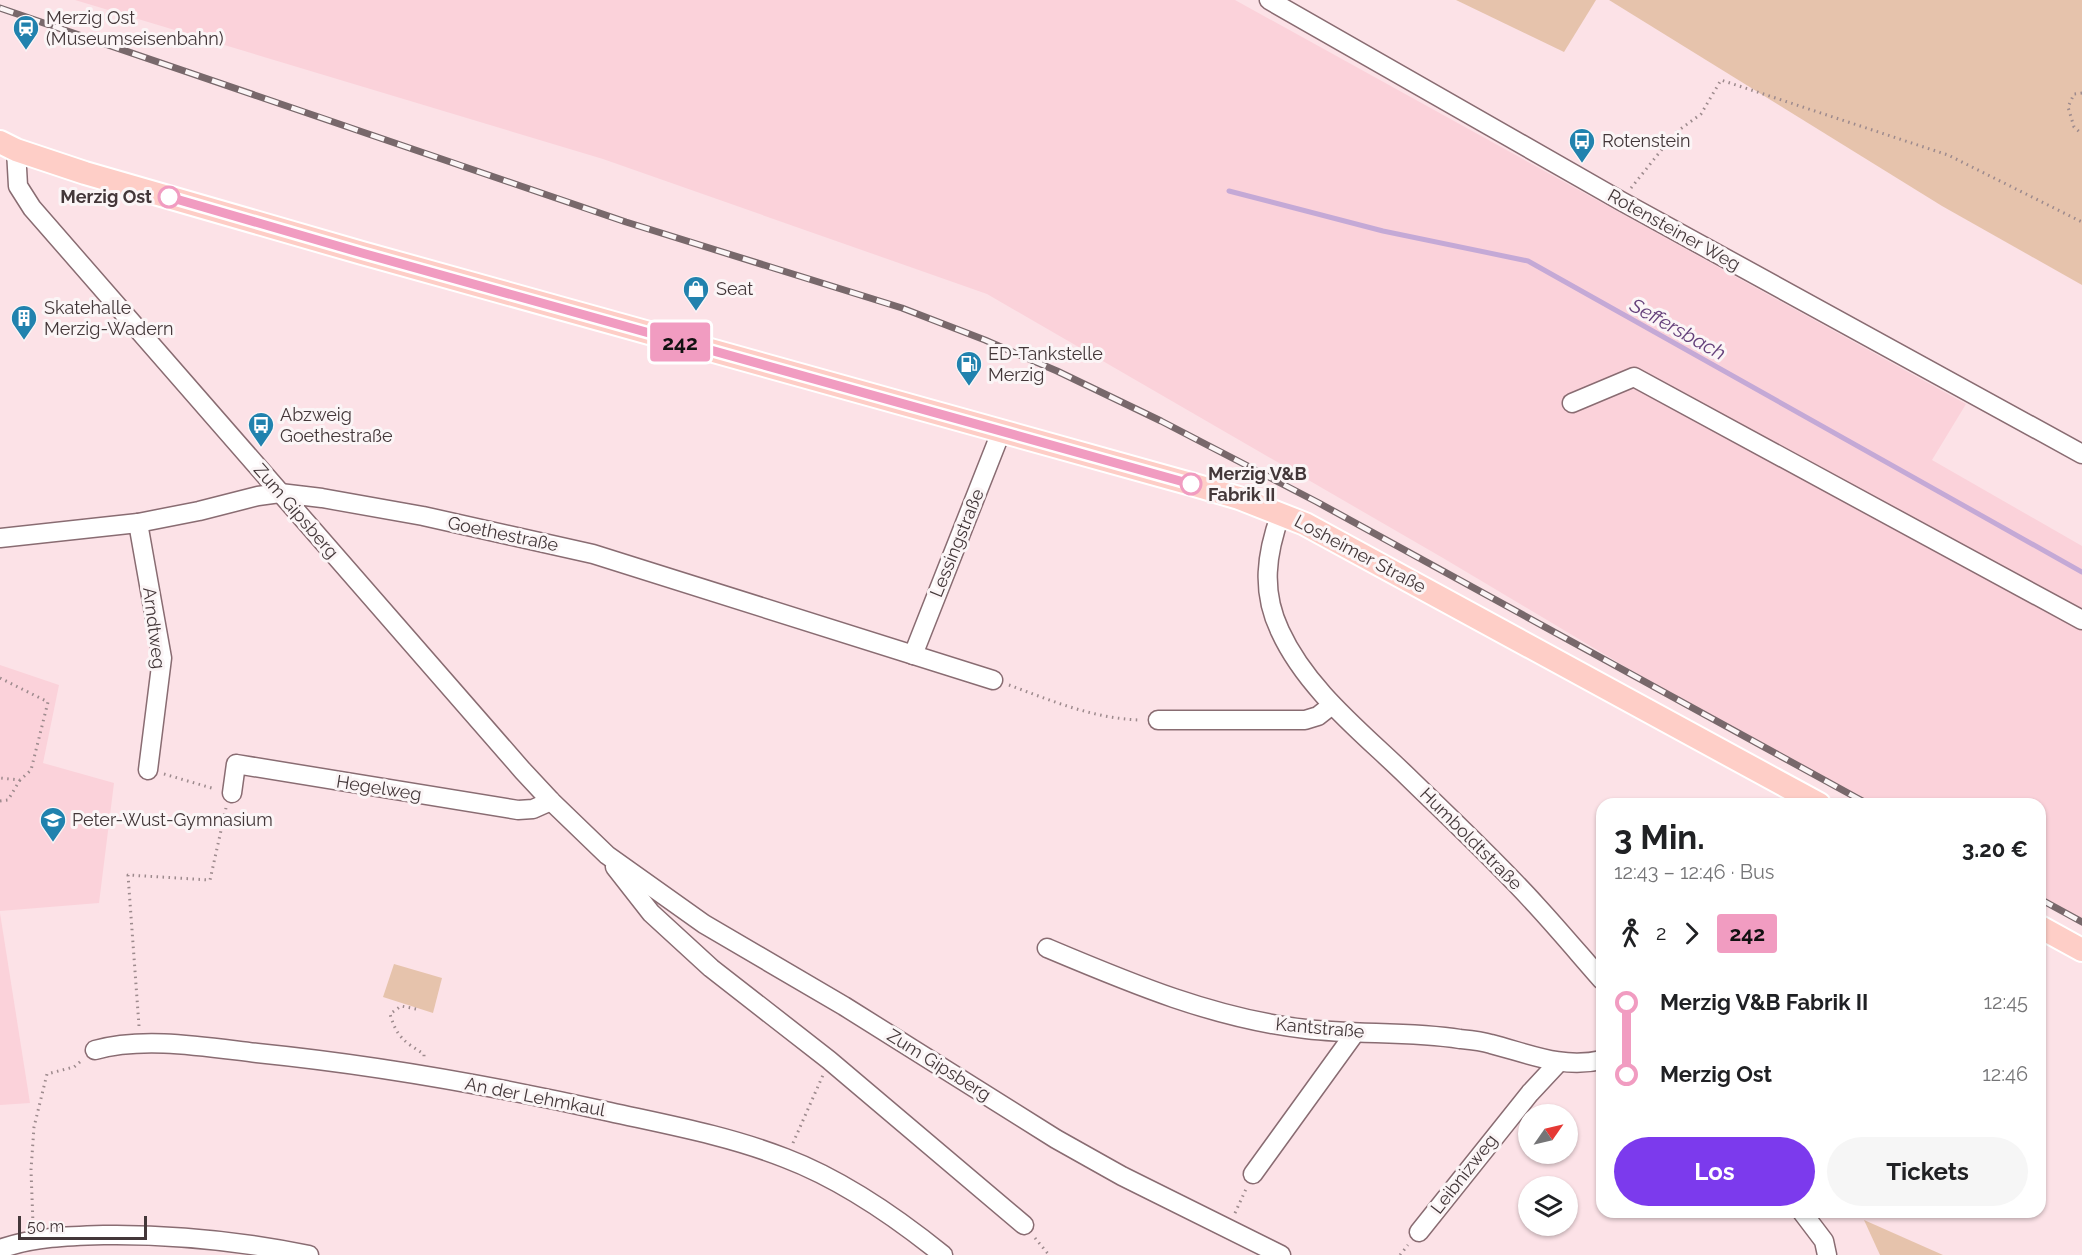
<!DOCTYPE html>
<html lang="de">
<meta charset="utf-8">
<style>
:root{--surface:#fff;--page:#f6f6f6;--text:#202124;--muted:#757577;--accent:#7c3aed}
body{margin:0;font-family:Raleway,sans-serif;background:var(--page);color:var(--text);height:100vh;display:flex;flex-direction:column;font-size:22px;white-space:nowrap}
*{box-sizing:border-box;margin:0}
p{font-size:20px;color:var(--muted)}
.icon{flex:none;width:33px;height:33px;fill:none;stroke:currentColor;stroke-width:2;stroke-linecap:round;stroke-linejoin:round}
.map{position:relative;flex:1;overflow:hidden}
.panel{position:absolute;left:1596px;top:798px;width:450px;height:420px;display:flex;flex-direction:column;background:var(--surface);border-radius:18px;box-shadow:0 2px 4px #0004}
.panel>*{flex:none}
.badge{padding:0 12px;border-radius:4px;font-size:21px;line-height:39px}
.needle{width:39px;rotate:56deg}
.controls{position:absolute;left:1518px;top:1104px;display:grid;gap:12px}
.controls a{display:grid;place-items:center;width:60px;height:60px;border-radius:50%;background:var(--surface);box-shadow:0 2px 4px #0004;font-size:30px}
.scale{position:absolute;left:18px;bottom:15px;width:129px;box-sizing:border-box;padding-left:6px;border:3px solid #433739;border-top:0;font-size:16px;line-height:21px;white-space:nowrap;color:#433739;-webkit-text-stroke:4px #fbf5f6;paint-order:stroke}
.map>.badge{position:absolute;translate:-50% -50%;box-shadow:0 0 0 3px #fff}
.legs{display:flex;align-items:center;gap:9px;height:66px;padding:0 18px;font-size:20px}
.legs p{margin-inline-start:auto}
.summary{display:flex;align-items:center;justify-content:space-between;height:102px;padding:0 18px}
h1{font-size:33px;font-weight:700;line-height:45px}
.action{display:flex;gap:12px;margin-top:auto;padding:12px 18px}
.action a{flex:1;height:69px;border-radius:36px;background:var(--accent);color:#fff;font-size:24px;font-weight:700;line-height:69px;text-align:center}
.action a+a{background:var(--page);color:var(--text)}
ul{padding:0 18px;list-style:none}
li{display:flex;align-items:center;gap:21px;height:72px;font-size:22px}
li i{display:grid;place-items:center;width:9px;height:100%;margin:0 8px;background:currentColor}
li i::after{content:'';width:15px;height:15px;margin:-8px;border:4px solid;border-radius:50%;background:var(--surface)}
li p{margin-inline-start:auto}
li:first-child i{background:linear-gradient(#0000 50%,currentColor 0)}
li:last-child i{background:linear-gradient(currentColor 50%,#0000 0)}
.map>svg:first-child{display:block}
.built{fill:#fbd2da}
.green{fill:#e6c3ac}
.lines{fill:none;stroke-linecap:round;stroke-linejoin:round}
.stream{stroke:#c4a9d6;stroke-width:5}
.minor-casing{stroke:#896c72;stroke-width:21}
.major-casing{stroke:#fff;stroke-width:26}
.path{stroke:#9d8a8d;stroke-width:3;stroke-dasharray:1.5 4.5;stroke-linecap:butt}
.minor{stroke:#fff;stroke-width:18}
.major{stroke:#fecec7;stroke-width:22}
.rail-casing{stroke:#78686b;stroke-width:7}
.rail{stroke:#fbf5f6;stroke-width:4.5;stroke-dasharray:14;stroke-linecap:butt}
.line-1-casing{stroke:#fff;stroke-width:14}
.line-1{stroke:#f19cc1;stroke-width:9}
.stop-1-dot{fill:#fff;stroke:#f19cc1;stroke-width:3}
.labels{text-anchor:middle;stroke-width:6;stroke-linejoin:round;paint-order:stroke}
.poi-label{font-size:18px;fill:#433739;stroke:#fbf5f6;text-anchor:start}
.stop-label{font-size:18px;font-weight:bold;fill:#433739;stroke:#fbf5f6;text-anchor:end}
.street-label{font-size:18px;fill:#433739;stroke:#fbf5f6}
.water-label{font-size:20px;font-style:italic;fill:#65417b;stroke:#fbf5f6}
</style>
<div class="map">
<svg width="2082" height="1255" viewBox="0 0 2082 1255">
<rect width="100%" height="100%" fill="#fce2e7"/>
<!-- built -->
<g class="built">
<path d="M75 0H1235L1966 404 1932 460 2082 546V923L2040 900V804H1869L1639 675 1443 558 987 294 603 159Z"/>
<path d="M0 665 59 685 43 763 114 783 99 903 0 911Z"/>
<path d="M0 913 30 1103 0 1105Z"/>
</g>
<!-- green -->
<g class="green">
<path d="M1456 0H1596L1564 52Z"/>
<path d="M1609 0H2082V285L1942 206Z"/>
<path d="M394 964 442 978 433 1013 383 997Z"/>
<path d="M1864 1220 1943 1255H1880Z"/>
</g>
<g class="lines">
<!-- stream -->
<path class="stream" d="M1229 191 1383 231 1528 261 2082 572"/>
<!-- minor casing -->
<g class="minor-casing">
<g id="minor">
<path d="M1269 0 1621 201 2082 454"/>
<path d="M16 150 18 186 32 208 523 771 551 801 607 855 704 924 844 1006 1056 1139 1122 1176 1281 1255"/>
<path d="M1572 403 1634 377 2082 620"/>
<path d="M1281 513C1266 554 1261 591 1280 631 1307 690 1363 733 1408 777 1451 819 1496 861 1536 905 1559 930 1580 955 1602 980"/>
<path d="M138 523 162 658 148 770"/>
<path d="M0 538 138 523 199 511 258 496 280 493 322 498 423 516 593 554 993 680"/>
<path d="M913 655 1001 432"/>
<path d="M1158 720H1305L1318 716 1332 705"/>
<path d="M232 793 236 764 518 810 533 809 551 801"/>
<path d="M615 867 651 913 711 968 829 1060 1024 1225"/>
<path d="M1047 948C1130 983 1215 1019 1306 1029 1357 1035 1409 1031 1460 1039 1470 1040 1481 1041 1491 1044 1530 1054 1562 1069 1602 1060"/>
<path d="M95 1050C144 1036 206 1047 257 1053 376 1065 494 1086 610 1112 669 1125 729 1136 785 1158 843 1180 896 1217 943 1255"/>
<path d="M1253 1174 1355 1033"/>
<path d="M1802 1212 1824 1241 1827 1255"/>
<path d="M1419 1232 1530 1093 1558 1063"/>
<path d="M0 1249C33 1237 69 1236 104 1235 174 1234 240 1241 309 1255"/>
</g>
</g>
<!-- major casing -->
<g class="major-casing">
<g id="major">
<path d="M0 142 16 150 85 173 362 253 1191 484 1239 498 1305 524 1819 804"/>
<path d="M2040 927 2082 950"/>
</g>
</g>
<!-- path -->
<g class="path">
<path d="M2082 93 2074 94 2068 107 2074 127 2082 134"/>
<path d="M1631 188 1675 133 1701 114 1721 80 1948 155 2082 222"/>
<path d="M0 678 48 702 31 770 20 780 0 778"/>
<path d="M1009 685C1052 701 1095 719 1141 720"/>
<path d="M164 774 215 789"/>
<path d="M0 801 8 800 20 780"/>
<path d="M416 1009 401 1006 390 1014C397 1038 405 1042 424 1054V1058"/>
<path d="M139 1026 128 875 210 880 226 808"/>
<path d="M793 1143 823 1075"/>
<path d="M1235 1213 1246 1189"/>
<path d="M33 1224 31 1170 34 1127 47 1074 74 1067 81 1061"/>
<path d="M1035 1238 1049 1255"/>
<path d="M1400 1255 1408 1245"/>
</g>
<!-- minor -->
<use href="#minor" class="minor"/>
<!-- major -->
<use href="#major" class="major"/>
<!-- rail casing -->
<g class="rail-casing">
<g id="rail">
<path d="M0 8 626 222 902 308 985 340 1057 371 1161 421 1317 502 1868 804"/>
<path d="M2040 899 2082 922"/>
</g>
</g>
<!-- rail -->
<use href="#rail" class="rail"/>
</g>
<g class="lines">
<!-- line-1 casing -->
<g class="line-1-casing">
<path id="line-1" d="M169 197 362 253 1191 484"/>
</g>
<!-- line-1 -->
<use href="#line-1" class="line-1"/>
</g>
<!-- icons -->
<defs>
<g id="station-pin" transform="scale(1.35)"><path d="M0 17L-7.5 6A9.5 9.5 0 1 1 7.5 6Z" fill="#2182ae" stroke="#fbf5f6"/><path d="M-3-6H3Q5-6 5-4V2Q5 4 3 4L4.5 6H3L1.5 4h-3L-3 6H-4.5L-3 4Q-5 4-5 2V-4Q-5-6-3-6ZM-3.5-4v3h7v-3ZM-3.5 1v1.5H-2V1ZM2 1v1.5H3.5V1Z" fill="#fff"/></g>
<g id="bus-pin" transform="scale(1.35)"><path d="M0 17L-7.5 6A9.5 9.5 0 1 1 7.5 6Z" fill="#2182ae" stroke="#fbf5f6"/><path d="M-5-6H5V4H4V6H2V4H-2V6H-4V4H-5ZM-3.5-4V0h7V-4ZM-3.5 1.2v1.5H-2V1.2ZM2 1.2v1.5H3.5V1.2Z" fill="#fff"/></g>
<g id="shop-pin" transform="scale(1.35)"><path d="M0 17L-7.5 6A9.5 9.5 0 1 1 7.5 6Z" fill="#2182ae" stroke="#fbf5f6"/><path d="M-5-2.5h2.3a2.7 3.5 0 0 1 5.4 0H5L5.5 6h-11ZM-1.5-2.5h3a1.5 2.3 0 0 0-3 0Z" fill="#fff"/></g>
<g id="building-pin" transform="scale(1.35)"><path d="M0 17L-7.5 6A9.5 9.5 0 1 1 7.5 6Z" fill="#2182ae" stroke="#fbf5f6"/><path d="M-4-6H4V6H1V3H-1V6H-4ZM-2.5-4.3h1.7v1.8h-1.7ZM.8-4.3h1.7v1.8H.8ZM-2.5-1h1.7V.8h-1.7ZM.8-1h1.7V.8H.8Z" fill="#fff"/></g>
<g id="fuel-pin" transform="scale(1.35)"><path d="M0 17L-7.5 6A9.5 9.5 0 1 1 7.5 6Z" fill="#2182ae" stroke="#fbf5f6"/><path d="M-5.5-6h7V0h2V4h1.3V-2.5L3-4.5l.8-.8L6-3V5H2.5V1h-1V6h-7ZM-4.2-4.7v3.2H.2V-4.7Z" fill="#fff"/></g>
<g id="school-pin" transform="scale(1.35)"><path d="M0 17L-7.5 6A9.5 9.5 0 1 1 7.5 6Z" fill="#2182ae" stroke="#fbf5f6"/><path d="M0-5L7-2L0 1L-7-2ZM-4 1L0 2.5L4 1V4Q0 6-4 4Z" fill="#fff"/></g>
</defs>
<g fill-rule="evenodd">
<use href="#station-pin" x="26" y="28"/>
<use href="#bus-pin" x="1582" y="141"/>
<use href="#shop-pin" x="696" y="289"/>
<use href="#building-pin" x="24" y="318"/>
<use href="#fuel-pin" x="969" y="364"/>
<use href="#bus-pin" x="261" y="425"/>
<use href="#school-pin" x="53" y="820"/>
</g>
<!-- markers -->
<g class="stop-1-dot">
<circle cx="169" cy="197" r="10"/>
<circle cx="1191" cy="484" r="10"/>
</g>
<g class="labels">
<!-- poi labels -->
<g class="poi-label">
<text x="46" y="24">Merzig Ost<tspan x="46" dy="21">(Museumseisenbahn)</tspan></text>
<text x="1602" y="147">Rotenstein</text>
<text x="716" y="295">Seat</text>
<text x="44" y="314">Skatehalle<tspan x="44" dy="21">Merzig-Wadern</tspan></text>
<text x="988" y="360">ED-Tankstelle<tspan x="988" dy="21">Merzig</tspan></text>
<text x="280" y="421">Abzweig<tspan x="280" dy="21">Goethestraße</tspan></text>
<text x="72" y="826">Peter-Wust-Gymnasium</text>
</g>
<!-- stop labels -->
<g class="stop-label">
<text x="152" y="203">Merzig Ost</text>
<text x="1208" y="480" text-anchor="start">Merzig V&amp;B<tspan x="1208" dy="21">Fabrik II</tspan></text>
</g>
<!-- street labels -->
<g class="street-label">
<text transform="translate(1674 230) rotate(29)" y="6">Rotensteiner Weg</text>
<text transform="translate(296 511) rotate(49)" y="6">Zum Gipsberg</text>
<text transform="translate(503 534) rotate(12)" y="6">Goethestraße</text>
<text transform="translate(957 543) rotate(-68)" y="6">Lessingstraße</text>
<text transform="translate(1360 554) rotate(28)" y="6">Losheimer Straße</text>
<text transform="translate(154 628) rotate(83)" y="6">Arndtweg</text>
<text transform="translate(379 788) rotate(9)" y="6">Hegelweg</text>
<text transform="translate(1471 839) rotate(45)" y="6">Humboldtstraße</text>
<text transform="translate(1320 1028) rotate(5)" y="6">Kantstraße</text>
<text transform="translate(939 1065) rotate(32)" y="6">Zum Gipsberg</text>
<text transform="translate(535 1097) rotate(11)" y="6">An der Lehmkaul</text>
<text transform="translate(1464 1174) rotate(-52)" y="6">Leibnizweg</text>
</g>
<!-- water labels -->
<g class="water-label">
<text transform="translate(1678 329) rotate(29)" y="7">Seffersbach</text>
</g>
</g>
</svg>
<div class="controls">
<a><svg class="needle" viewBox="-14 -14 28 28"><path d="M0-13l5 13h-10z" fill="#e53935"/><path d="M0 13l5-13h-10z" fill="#757577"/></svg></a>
<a><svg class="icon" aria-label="layers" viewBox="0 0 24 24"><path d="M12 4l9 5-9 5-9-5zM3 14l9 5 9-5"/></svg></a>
</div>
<div class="scale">50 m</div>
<b class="badge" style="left:680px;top:342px;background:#f19cc1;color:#111">242</b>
<section class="panel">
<div class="summary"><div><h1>3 Min.</h1><p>12:43 – 12:46 · Bus</p></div><b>3.20 €</b></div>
<div class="legs"><svg class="icon" aria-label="walk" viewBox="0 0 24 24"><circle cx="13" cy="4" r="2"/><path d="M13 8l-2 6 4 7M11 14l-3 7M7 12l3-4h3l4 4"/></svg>2<svg class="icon" aria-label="forward" viewBox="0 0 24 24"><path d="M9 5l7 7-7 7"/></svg><b class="badge" style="background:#f19cc1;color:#111">242</b></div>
<ul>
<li><i style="color:#f19cc1"></i><b>Merzig V&amp;B Fabrik II</b><p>12:45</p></li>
<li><i style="color:#f19cc1"></i><b>Merzig Ost</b><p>12:46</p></li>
</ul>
<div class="action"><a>Los</a><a>Tickets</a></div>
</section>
</div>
